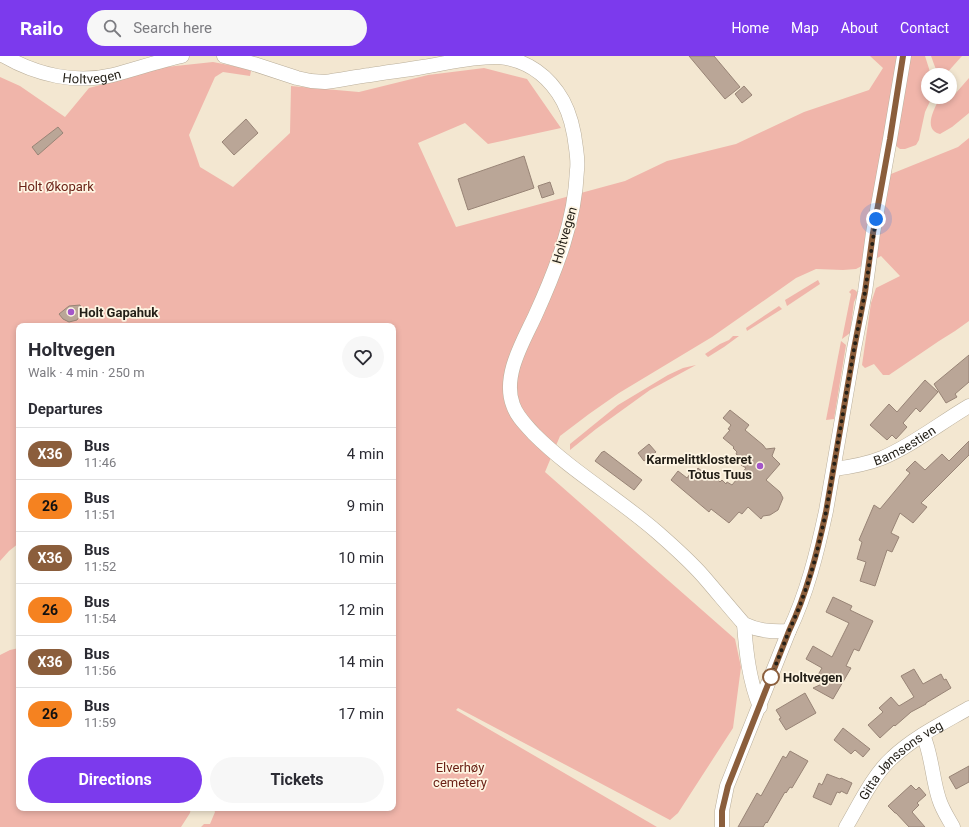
<!DOCTYPE html>
<meta charset="utf-8">
<style>
:root{--surface:#fff;--page:#f7f7f7;--text:#2b2b33;--muted:#7c7c81;--line:#e1e1e2;--accent:#7c3aed}
body{margin:0;font-family:Roboto,sans-serif;background:var(--page);color:var(--text);height:100vh;display:flex;flex-direction:column;font-size:15px;white-space:nowrap}
*{box-sizing:border-box;margin:0}
p{font-size:13px;color:var(--muted)}
.icon{flex:none;width:22px;height:22px;fill:none;stroke:currentColor;stroke-width:2;stroke-linecap:round;stroke-linejoin:round}
.map{position:relative;flex:1;overflow:hidden}
.details{position:absolute;left:16px;top:267px;width:380px;height:488px;display:flex;flex-direction:column;background:var(--surface);border-radius:8px;box-shadow:0 2px 6px #0003}
.details>*{flex:none}
.badge{padding:0 8px;border-radius:13px;font-size:14px;line-height:26px}
.controls{position:absolute;left:921px;top:12px;display:grid;gap:8px}
.controls a{display:grid;place-items:center;width:36px;height:36px;border-radius:50%;background:var(--surface);box-shadow:0 2px 6px #0003;font-size:20px}
.you{position:absolute;width:20px;height:20px;margin:-10px;border:3px solid #fff;border-radius:50%;background:#1a73e8;box-shadow:0 0 0 6px #1a73e833}
.map>.badge{position:absolute;translate:-50% -50%;box-shadow:0 0 0 2px #fff}
h2{padding:0 12px;font-size:15px;line-height:36px}
.round{display:grid;place-items:center;flex:none;width:42px;height:42px;border-radius:21px;background:var(--page)}
.headline{display:flex;align-items:center;justify-content:space-between;height:68px;padding:0 12px}
h1{font-size:19px;font-weight:700;line-height:30px}
.action{display:flex;gap:8px;margin-top:auto;padding:8px 12px}
.action a{flex:1;height:46px;border-radius:24px;background:var(--accent);color:#fff;font-size:16px;font-weight:700;line-height:46px;text-align:center}
.action a+a{background:var(--page);color:var(--text)}
ul{padding:0;list-style:none}
li{display:flex;align-items:center;gap:12px;height:52px;padding:0 12px;border-top:1px solid var(--line)}
li div{flex:1}
li b{display:block;font-size:15px}
li em{font-style:normal}
li .badge{min-width:44px;font-weight:700;text-align:center}
header{display:flex;align-items:center;gap:24px;box-sizing:border-box;height:56px;padding:0 20px;background:var(--accent);color:#fff}
header strong{font-size:19px}
nav{display:flex;gap:22px;margin-inline-start:auto;font-size:14px}
.search{width:280px;height:36px;background:var(--page);display:flex;align-items:center;gap:10px;box-sizing:border-box;padding:0 14px;border-radius:22px;color:var(--muted);font-size:15px}
.map>svg:first-child{display:block}
.green{fill:#f0b5aa}
.building{fill:#baa697;stroke:#988476}
.lines{fill:none;stroke-linecap:round;stroke-linejoin:round}
.street-casing{stroke:#baaf9b;stroke-width:15}
.street{stroke:#fff;stroke-width:14}
.line-casing{stroke:#fff;stroke-width:9}
.line{stroke:#8b5e3c;stroke-width:6}
.walk{stroke:#231f17;stroke-width:4;stroke-dasharray:0 7.2}
.poi-dot{fill:#a356c9;stroke:#fef5e3;stroke-width:1.5}
.stop-dot{fill:#fff;stroke:#8b5e3c;stroke-width:2}
.labels{text-anchor:middle;stroke-width:3.5;stroke-linejoin:round;paint-order:stroke}
.street-label{font-size:13px;fill:#231f17;stroke:#fef5e3}
.park-label{font-size:13px;fill:#6b2217;stroke:#fef5e3}
.poi-label{font-size:13px;font-weight:bold;fill:#231f17;stroke:#fef5e3;text-anchor:start}
.stop-label{font-size:13px;font-weight:bold;fill:#231f17;stroke:#fef5e3;text-anchor:start}
</style>
<header>
<strong>Railo</strong>
<div class="search"><svg class="icon" aria-label="search" viewBox="0 0 24 24"><circle cx="10" cy="10" r="6"/><path d="M15 15l6 6"/></svg>Search here</div>
<nav><a>Home</a><a>Map</a><a>About</a><a>Contact</a></nav>
</header>
<div class="map">
<svg width="969" height="771" viewBox="0 0 969 771">
<rect width="100%" height="100%" fill="#f3e7d1"/>
<!-- green -->
<g class="green">
<path d="M870 0H898L891 118 958 91 969 82V265L955 275 939 285 889 319H883L874 308 865 312 862 309 871 247 876 232 900 220 881 200 856 213 843 214 816 213 796 222 712 281 619 337 589 358 560 380 545 416 735 583 741 611 733 672 678 757 670 764 458 652 456 654 657 771H201L204 768H210L215 756 213 752H393V270H19V487L9 495 0 505V21L20 30 65 61 89 32 166 11 213 6 244 12 251 15 250 20 223 16 215 21 189 79 200 111 233 131 290 77 291 30 359 36 428 19 484 12 527 23 561 72 488 88 465 67 418 87 456 171 625 125 667 105 736 88 804 56 869 34 883 12Z"/>
<path d="M910 0H925L931 19H928V41H932L925 56 920 79 919 84 916 89 905 93H900L895 89Z"/>
<path d="M931 0H962L945 19H938Z"/>
<path d="M969 22V57L952 71 940 78C922 73 935 52 940 41H944L949 45Z"/>
<path d="M818 224 820 228 787 250 785 244Z"/>
<path d="M852 233 855 234 857 236V240L854 246 850 277 842 283 851 238 849 236Z"/>
<path d="M779 250 782 253 747 275 746 272Z"/>
<path d="M733 280H739L724 291 708 301 705 298 720 288 729 284Z"/>
<path d="M841 285 846 289 834 363 826 364Z"/>
<path d="M696 309 650 334 596 373 570 394V388L618 349 668 319 683 312Z"/>
<path d="M19 592V752H191L190 757 181 771H0V599L10 594Z"/>
</g>
<!-- building -->
<g class="building">
<path d="M689 0H714L740 31 725 43Z"/>
<path d="M744 30 752 39 742 47 735 38Z"/>
<path d="M246 63 258 77 234 99 222 86Z"/>
<path d="M58 71 63 77 38 99 32 91Z"/>
<path d="M524 100 534 132 468 154 458 123Z"/>
<path d="M550 126 554 138 542 142 538 130Z"/>
<path d="M80 249 82 255 79 261 77 264 69 266 63 263 59 258 69 250Z"/>
<path d="M969 299V326L955 338 957 341 946 347 934 328Z"/>
<path d="M925 324 938 336 920 356 916 352 903 367 907 371 896 383 892 379 887 384 870 369 889 348 897 356Z"/>
<path d="M730 354 749 369 745 374 763 389 766 393 775 392 772 400 780 408 766 424 780 436 783 442 778 454 770 459 763 460 761 463 748 451 742 458 739 456 729 467 711 453 709 456 671 424 678 415 687 422 690 418 692 420 698 412 709 421 710 420 714 423 716 422 720 426 722 424 726 428 727 426 732 429 746 412 741 409 743 407 739 403 740 401 736 398 737 396 733 392 734 391 723 382 730 374 728 373 731 369 723 362Z"/>
<path d="M969 385V399L921 447 927 451 913 467 900 457 891 477 899 481 892 496 887 494 875 530 860 525 866 506 857 503 862 486 859 484 874 449 880 453 910 417 906 414 915 405 925 414 942 398 949 405Z"/>
<path d="M649 388 656 396 644 405 638 397Z"/>
<path d="M604 395 642 424 634 434 595 405 602 396H603Z"/>
<path d="M833 541 852 550 850 554 873 565 859 595 854 593 846 610 851 612 833 643 813 632 822 628 815 624 822 612 806 603 813 590 832 601 849 567 826 556Z"/>
<path d="M914 613 923 628 941 618 944 624 946 623 951 632 926 647V648L911 656 895 670 894 669 880 682 868 669 883 656 879 652 891 641 899 650 914 641 901 620Z"/>
<path d="M805 637 816 657 786 674 779 663 781 662 776 654Z"/>
<path d="M843 672 870 693 863 701 855 694 851 698 834 684Z"/>
<path d="M790 695 808 705 792 732 790 731 786 737 785 736 767 767 766 766 763 771H738L757 737 761 740 783 700 786 702Z"/>
<path d="M969 710V726L956 733 949 721Z"/>
<path d="M827 718 840 723 841 722 852 727 847 738 841 735 840 737 837 736 831 749 813 741 819 727 822 729Z"/>
<path d="M911 729 916 734 919 731 926 739 917 747 919 749 912 756 925 771H909L896 757H895L888 750Z"/>
</g>
<g class="lines">
<!-- street casing -->
<g class="street-casing">
<g id="street">
<path id="s1" d="M4 0C37 19 76 28 113 19 136 13 159 5 182 0"/>
<path d="M224 0 254 8 297 22 311 25 325 26C340 24 355 21 370 19 388 16 406 14 423 11 448 7 474 0 499 1 527 4 549 20 563 45 571 60 574 74 576 92 577 99 578 107 577 114 575 166 556 214 535 260 523 286 502 320 513 349 517 361 526 369 534 378 571 415 618 442 657 476 673 490 689 504 703 520 716 535 730 552 744 568 759 575 772 576 789 575"/>
<path id="s2" d="M834 413C850 411 867 408 882 402 913 389 940 367 969 350"/>
<path d="M744 568C746 595 749 624 760 651"/>
<path d="M923 679C932 699 932 722 939 743 942 753 948 762 953 771"/>
<path d="M722 771V755L727 730 789 575C807 537 817 497 826 455L854 293 865 236 873 177 890 83 904 0"/>
<path id="s3" d="M846 771C859 749 873 719 892 702 914 681 943 667 969 652"/>
</g>
</g>
<!-- street -->
<use href="#street" class="street"/>
</g>
<g class="lines">
<!-- line casing -->
<g class="line-casing">
<path id="line" d="M722 771V755L728 730 789 575C807 537 817 497 826 456L854 293 865 236 873 177 890 83 903 0"/>
</g>
<!-- line -->
<use href="#line" class="line"/>
<!-- walk -->
<path class="walk" d="M771 621 789 575 799 552 808 527 816 500 826 456 854 293 865 236 876 163"/>
</g>
<!-- markers -->
<g class="poi-dot">
<circle cx="71" cy="256" r="4"/>
<circle cx="760" cy="410" r="4"/>
</g>
<circle class="stop-dot" cx="771" cy="621" r="8"/>
<g class="labels">
<!-- street labels -->
<g class="street-label">
<text dy="5" stroke="none"><textPath href="#s1" startOffset="92">Holtvegen</textPath></text>
<text transform="translate(564 179) rotate(-74)" y="5">Holtvegen</text>
<text dy="5" stroke="none"><textPath href="#s2" startOffset="75">Bamsestien</textPath></text>
<text dy="5" stroke="none"><textPath href="#s3" startOffset="88">Gitta Jønssons veg</textPath></text>
</g>
<!-- park labels -->
<g class="park-label">
<text x="56" y="135">Holt Økopark</text>
<text x="460" y="716">Elverhøy<tspan x="460" dy="15">cemetery</tspan></text>
</g>
<!-- poi labels -->
<g class="poi-label">
<text x="79" y="261">Holt Gapahuk</text>
<text x="752" y="408" text-anchor="end">Karmelittklosteret<tspan x="752" dy="15">Totus Tuus</tspan></text>
</g>
<!-- stop labels -->
<g class="stop-label">
<text x="783" y="626">Holtvegen</text>
</g>
</g>
</svg>
<div class="controls">
<a><svg class="icon" aria-label="layers" viewBox="0 0 24 24"><path d="M12 4l9 5-9 5-9-5zM3 14l9 5 9-5"/></svg></a>
</div>
<div class="you" style="left:876px;top:163px"></div>
<section class="details">
<div class="headline"><div><h1>Holtvegen</h1><p>Walk · 4 min · 250 m</p></div><a class="round"><svg class="icon" aria-label="heart" viewBox="0 0 24 24"><path d="M12 20l-8-8c-3-5 5-10 8-4 3-6 11-1 8 4z"/></svg></a></div>
<h2>Departures</h2>
<ul>
<li><span class="badge" style="background:#8b5e3c;color:#fff">X36</span><div><b>Bus</b><p>11:46</p></div><em>4 min</em></li>
<li><span class="badge" style="background:#f58220;color:#111">26</span><div><b>Bus</b><p>11:51</p></div><em>9 min</em></li>
<li><span class="badge" style="background:#8b5e3c;color:#fff">X36</span><div><b>Bus</b><p>11:52</p></div><em>10 min</em></li>
<li><span class="badge" style="background:#f58220;color:#111">26</span><div><b>Bus</b><p>11:54</p></div><em>12 min</em></li>
<li><span class="badge" style="background:#8b5e3c;color:#fff">X36</span><div><b>Bus</b><p>11:56</p></div><em>14 min</em></li>
<li><span class="badge" style="background:#f58220;color:#111">26</span><div><b>Bus</b><p>11:59</p></div><em>17 min</em></li>
</ul>
<div class="action"><a>Directions</a><a>Tickets</a></div>
</section>
</div>
